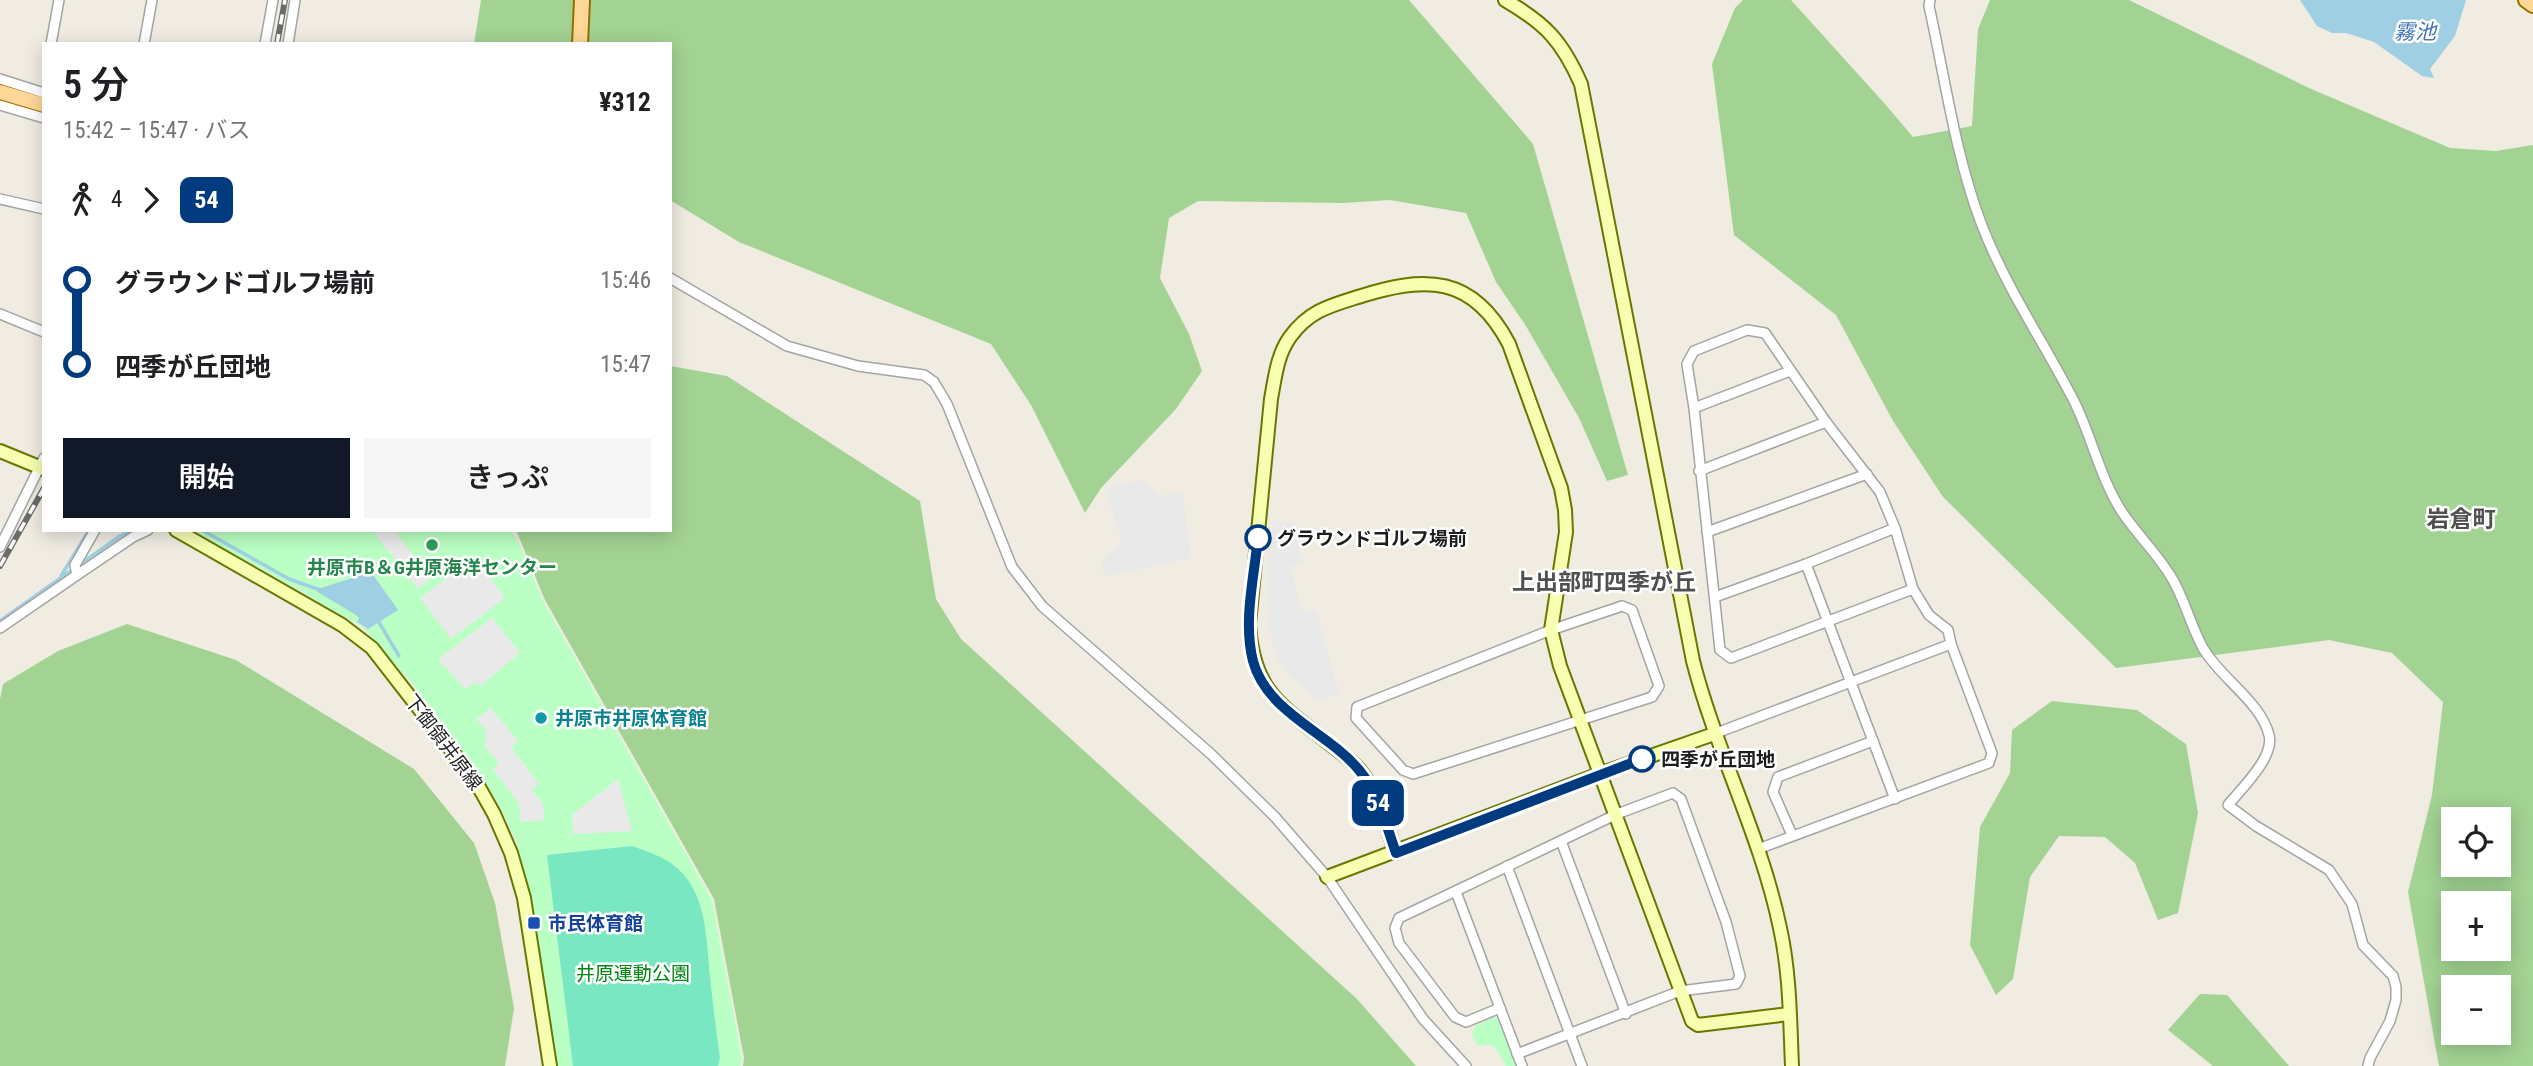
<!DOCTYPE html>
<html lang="ja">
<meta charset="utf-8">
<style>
:root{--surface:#fff;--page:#f6f6f6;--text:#202124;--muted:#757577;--accent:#111827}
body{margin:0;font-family:"Roboto Condensed","Noto Sans JP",sans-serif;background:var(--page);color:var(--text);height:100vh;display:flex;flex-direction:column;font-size:26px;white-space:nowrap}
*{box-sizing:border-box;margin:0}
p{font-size:23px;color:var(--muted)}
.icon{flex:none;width:38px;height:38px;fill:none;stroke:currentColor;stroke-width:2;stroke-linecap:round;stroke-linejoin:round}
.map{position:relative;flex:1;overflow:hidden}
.drawer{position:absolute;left:42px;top:42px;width:630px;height:490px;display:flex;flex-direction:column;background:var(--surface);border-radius:0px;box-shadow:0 4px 18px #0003}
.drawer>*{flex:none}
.badge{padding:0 14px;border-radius:10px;font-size:24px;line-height:46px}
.tools{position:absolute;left:2441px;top:807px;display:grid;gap:14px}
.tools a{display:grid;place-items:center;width:70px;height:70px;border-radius:0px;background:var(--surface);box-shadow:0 4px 18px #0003;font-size:35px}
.map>.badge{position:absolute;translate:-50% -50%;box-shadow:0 0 0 4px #fff}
.legs{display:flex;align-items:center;gap:10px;height:77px;padding:0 21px;font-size:23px}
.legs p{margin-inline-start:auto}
.head{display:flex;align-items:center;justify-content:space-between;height:119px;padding:0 21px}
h1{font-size:38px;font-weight:600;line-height:52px}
.button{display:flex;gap:14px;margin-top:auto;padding:14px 21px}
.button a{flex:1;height:80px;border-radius:0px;background:var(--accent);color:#fff;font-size:28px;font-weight:600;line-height:80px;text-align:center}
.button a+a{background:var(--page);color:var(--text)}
ul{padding:0 21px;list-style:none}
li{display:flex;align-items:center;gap:24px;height:84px;font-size:26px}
li i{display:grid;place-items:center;width:10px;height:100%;margin:0 9px;background:currentColor}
li i::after{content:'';width:18px;height:18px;margin:-9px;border:5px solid;border-radius:50%;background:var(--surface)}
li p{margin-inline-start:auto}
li:first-child i{background:linear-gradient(#0000 50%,currentColor 0)}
li:last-child i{background:linear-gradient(currentColor 50%,#0000 0)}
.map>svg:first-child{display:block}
.forest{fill:#a2d393;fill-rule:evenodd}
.park{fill:#baffc3}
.pitch{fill:#78e7c2}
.parking{fill:#e9e9e9}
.water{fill:#9ecfe2}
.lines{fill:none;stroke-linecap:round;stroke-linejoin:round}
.stream{stroke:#9ecfe2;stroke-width:3.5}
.street-casing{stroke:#a4a4a4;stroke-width:12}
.secondary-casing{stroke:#657900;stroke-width:16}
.primary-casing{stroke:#976d00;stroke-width:18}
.street{stroke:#fff;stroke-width:9}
.secondary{stroke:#f7ffb1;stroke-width:12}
.primary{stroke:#ffd898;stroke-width:14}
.rail-casing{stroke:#6b6b6b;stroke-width:6}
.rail{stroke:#fff;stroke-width:3.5;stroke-dasharray:10;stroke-linecap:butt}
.line-1-casing{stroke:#fff;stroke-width:16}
.line-1{stroke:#003b80;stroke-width:10}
.stop-1-dot{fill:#fff;stroke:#003b80;stroke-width:3.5}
.leisure-dot{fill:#2e9e5b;stroke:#fff;stroke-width:2.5}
.culture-dot{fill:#0f9aa8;stroke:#fff;stroke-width:2.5}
.transit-dot{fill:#1a4fb4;stroke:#fff;stroke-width:2.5}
.labels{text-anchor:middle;stroke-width:5;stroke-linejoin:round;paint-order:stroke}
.stop-label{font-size:19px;font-weight:bold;fill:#1d1d1d;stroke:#fff;text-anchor:start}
.leisure-label{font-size:19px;font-weight:bold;fill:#27864d;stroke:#fff}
.culture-label{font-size:19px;font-weight:bold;fill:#0d838f;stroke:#fff;text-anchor:start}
.street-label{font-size:19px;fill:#1d1d1d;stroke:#fff}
.transit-label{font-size:19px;font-weight:bold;fill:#164399;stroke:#fff;text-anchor:start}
.park-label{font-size:19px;fill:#018613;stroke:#fff}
.water-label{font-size:21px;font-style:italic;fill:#4175b6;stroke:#fff}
.quarter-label{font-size:23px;font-weight:bold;fill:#505050;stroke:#fff}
</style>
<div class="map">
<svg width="2533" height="1066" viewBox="0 0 2533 1066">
<rect width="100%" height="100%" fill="#f0ece2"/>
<!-- forest -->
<g class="forest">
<path d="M481 0H1409L1533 144 1628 475 1607 481 1579 418 1526 326 1496 282 1466 213 1390 200 1343 203 1198 201 1169 218 1160 278 1189 334 1202 371 1176 409 1101 488 1085 513 1031 405 991 344 739 242 670 200V44H474Z"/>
<path d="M1743 0H1791L1885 104 1913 137 1972 126 1978 29 1990 0H2129L2309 88 2450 148 2496 151 2533 145V1066H2439L2408 892 2432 795 2443 702 2392 653 2329 640 2116 668 1943 497 1893 421 1836 315 1734 235 1712 64 1735 8ZM2454 819H2499V864H2454ZM2454 903H2499V948H2454ZM2454 987H2499V1032H2454Z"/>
<path d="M670 366 727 376 920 501 936 599 961 639 1357 999 1416 1066H743L744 1058 714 899 545 600 516 530H670Z"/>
<path d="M127 624 236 660 414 769 474 843 495 903 514 1008 505 1066H0V699L3 684 58 651Z"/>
<path d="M2052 701 2137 710 2186 744 2198 813 2178 913 2158 920 2135 863 2105 837 2059 836 2030 877 2013 979 1996 995 1970 945 1980 827 2010 773 2012 730Z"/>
<path d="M2200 994 2227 995 2289 1066H2213L2168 1030Z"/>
</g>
<!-- park -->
<g class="park">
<path d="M193 530H510L519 543 543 601 712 900 742 1059 740 1066H556L532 900 516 841 501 808 482 777 412 683 363 627Z"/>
<path d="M1493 1017 1500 1020 1518 1066H1506L1495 1047 1488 1045 1478 1046 1472 1035 1475 1026Z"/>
</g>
<!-- pitch -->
<path class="pitch" d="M632 846C645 851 660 855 672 864 707 889 706 937 710 977 713 1004 716 1031 720 1058L718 1066H573L547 855Z"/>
<!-- parking -->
<g class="parking">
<path d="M1142 480 1162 496 1182 490 1191 558 1104 576 1102 560 1122 542 1106 489Z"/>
<path d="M1274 521 1293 523 1302 562 1290 566 1302 612 1316 610 1339 693 1317 700 1290 676 1277 658 1269 628 1268 570Z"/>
<path d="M372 530H394L431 578 418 589Z"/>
<path d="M474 557 505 598 451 639 420 598Z"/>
<path d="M492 618 520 653 480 686 475 682 465 689 438 659Z"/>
<path d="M491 708 518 741 511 747 539 784 532 790 543 804 544 820 520 822 519 804 493 769 499 763 485 747 486 731 476 719Z"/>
<path d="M618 779 632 831 573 834 572 815Z"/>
</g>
<!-- water -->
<g class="water">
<path d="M2300 0H2466L2455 36 2430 69 2434 78 2422 76 2374 42 2346 33H2332L2317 26Z"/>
<path d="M371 572 398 610 368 629 357 622 359 618 356 615 316 591 321 588Z"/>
</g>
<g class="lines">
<!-- stream -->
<g class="stream">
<path d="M202 530 289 579 323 591"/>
<path d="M61 576 89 530"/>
<path d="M377 619 399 656"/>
<path d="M0 621 120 536 133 530"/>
</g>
<!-- street casing -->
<g class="street-casing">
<g id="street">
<path d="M1930 0 1929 6C1945 78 1955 154 1981 223 2005 286 2043 341 2074 401 2092 437 2100 478 2122 512 2138 536 2159 555 2173 580 2185 601 2191 626 2203 648 2220 678 2261 702 2269 735 2275 757 2241 789 2228 805L2256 826 2329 870 2352 904 2363 945 2393 976 2396 987V1000L2390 1021 2370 1058 2368 1066"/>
<path d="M51 44 59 0"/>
<path d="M144 44 152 0"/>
<path d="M265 44 273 0"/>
<path d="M288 44 295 0"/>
<path d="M0 79 44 93"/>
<path d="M0 105 44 118"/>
<path d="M0 199 44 209"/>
<path d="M670 278 787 346 858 366 924 375 934 382 947 404 1012 567 1042 606 1211 754 1275 817 1327 877 1423 1019 1466 1066"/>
<path d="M0 314 44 332"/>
<path d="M1694 408 1790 371"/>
<path d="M1699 471 1826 422"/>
<path d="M1707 532 1867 474"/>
<path d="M0 547 44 458"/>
<path d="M1806 564 1895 799"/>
<path d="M77 575 133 537 148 530"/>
<path d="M1715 597 1806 564 1895 528"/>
<path d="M1622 606 1632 610 1659 686 1652 697 1413 774 1403 770 1356 718 1357 707 1551 630Z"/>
<path d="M0 628 77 575 75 565 95 530"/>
<path d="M1714 734 1951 644"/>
<path d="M1792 835 1773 792 1778 777 1873 741"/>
<path d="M1561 841 1626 1014"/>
<path d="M1758 849 1989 763 1992 753 1951 644 1948 630 1929 615 1913 589 1895 528 1880 492 1826 422 1765 333 1747 330 1694 351 1687 364 1694 408 1720 650 1731 658 1913 589"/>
<path d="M1507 866 1582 1066"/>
<path d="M1456 892 1522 1066"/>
<path d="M1500 1008 1466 1022 1455 1017 1399 943 1395 928 1399 918 1617 814 1673 793 1681 799 1726 922 1740 976 1736 984 1680 991 1517 1054"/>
</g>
</g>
<!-- secondary casing -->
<g class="secondary-casing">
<g id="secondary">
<path d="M1505 0C1546 24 1562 41 1581 84L1693 661C1716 751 1761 836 1780 928 1790 973 1790 1020 1792 1066"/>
<path d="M0 451 44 469"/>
<path d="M176 530 342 625 372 648 476 782 494 814 511 853 524 898 550 1066"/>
<path d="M1396 853C1386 825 1379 793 1359 769 1351 760 1340 752 1330 744 1282 706 1253 692 1249 624L1271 399C1275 378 1277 355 1290 337 1309 311 1329 306 1358 297 1425 275 1473 275 1509 344L1561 488 1565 510 1566 532 1551 630 1560 666 1692 1021 1698 1025 1789 1014"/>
<path d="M1327 877 1602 773 1714 734"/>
</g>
</g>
<!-- primary casing -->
<g class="primary-casing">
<g id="primary">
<path d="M2526 0 2533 5"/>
<path d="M580 44 582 0"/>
<path d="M0 92 44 105"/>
</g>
</g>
<!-- street -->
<use href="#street" class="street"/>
<!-- secondary -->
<use href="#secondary" class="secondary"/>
<!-- primary -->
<use href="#primary" class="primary"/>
<!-- rail casing -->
<g class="rail-casing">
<g id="rail">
<path d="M277 44 285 0"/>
<path d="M0 566 44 488"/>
</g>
</g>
<!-- rail -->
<use href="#rail" class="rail"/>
</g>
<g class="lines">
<!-- line-1 casing -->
<g class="line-1-casing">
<path id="line-1" d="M1258 538C1254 577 1243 622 1253 661 1267 713 1328 732 1359 770 1379 794 1386 825 1396 853L1642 759"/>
</g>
<!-- line-1 -->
<use href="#line-1" class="line-1"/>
</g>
<!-- markers -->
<g class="stop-1-dot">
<circle cx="1258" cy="538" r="12"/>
<circle cx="1642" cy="759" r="12"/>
</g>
<circle class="leisure-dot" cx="432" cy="545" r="7"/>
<circle class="culture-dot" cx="541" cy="718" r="7"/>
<rect class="transit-dot" x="527" y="916" width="14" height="14" rx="3.5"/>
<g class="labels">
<!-- stop labels -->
<g class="stop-label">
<text x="1277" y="545">グラウンドゴルフ場前</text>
<text x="1661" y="766">四季が丘団地</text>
</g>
<!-- leisure labels -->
<g class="leisure-label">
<text x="432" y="574">井原市B＆G井原海洋センター</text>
</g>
<!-- culture labels -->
<g class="culture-label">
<text x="555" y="725">井原市井原体育館</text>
</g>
<!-- street labels -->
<g class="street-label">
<text transform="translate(444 742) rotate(53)" y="7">下御領井原線</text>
</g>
<!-- transit labels -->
<g class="transit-label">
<text x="548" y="930">市民体育館</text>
</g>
<!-- park labels -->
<g class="park-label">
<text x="633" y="980">井原運動公園</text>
</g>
<!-- water labels -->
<g class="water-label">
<text x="2415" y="39">霧池</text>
</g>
<!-- quarter labels -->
<g class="quarter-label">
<text x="2461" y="527">岩倉町</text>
<text x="1604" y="590">上出部町四季が丘</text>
</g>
</g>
</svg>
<div class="tools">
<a><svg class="icon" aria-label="locate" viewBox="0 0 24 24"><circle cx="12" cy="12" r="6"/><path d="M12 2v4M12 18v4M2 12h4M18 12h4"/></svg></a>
<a>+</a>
<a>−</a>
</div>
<b class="badge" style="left:1378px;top:803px;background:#003b80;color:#fff">54</b>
<section class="drawer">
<div class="head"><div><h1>5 分</h1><p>15:42 – 15:47 · バス</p></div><b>¥312</b></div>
<div class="legs"><svg class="icon" aria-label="walk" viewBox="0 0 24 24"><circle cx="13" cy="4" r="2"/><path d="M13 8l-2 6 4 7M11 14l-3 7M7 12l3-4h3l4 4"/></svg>4<svg class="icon" aria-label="forward" viewBox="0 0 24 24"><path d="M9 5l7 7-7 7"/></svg><b class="badge" style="background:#003b80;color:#fff">54</b></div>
<ul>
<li><i style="color:#003b80"></i><b>グラウンドゴルフ場前</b><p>15:46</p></li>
<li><i style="color:#003b80"></i><b>四季が丘団地</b><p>15:47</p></li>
</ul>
<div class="button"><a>開始</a><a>きっぷ</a></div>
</section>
</div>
